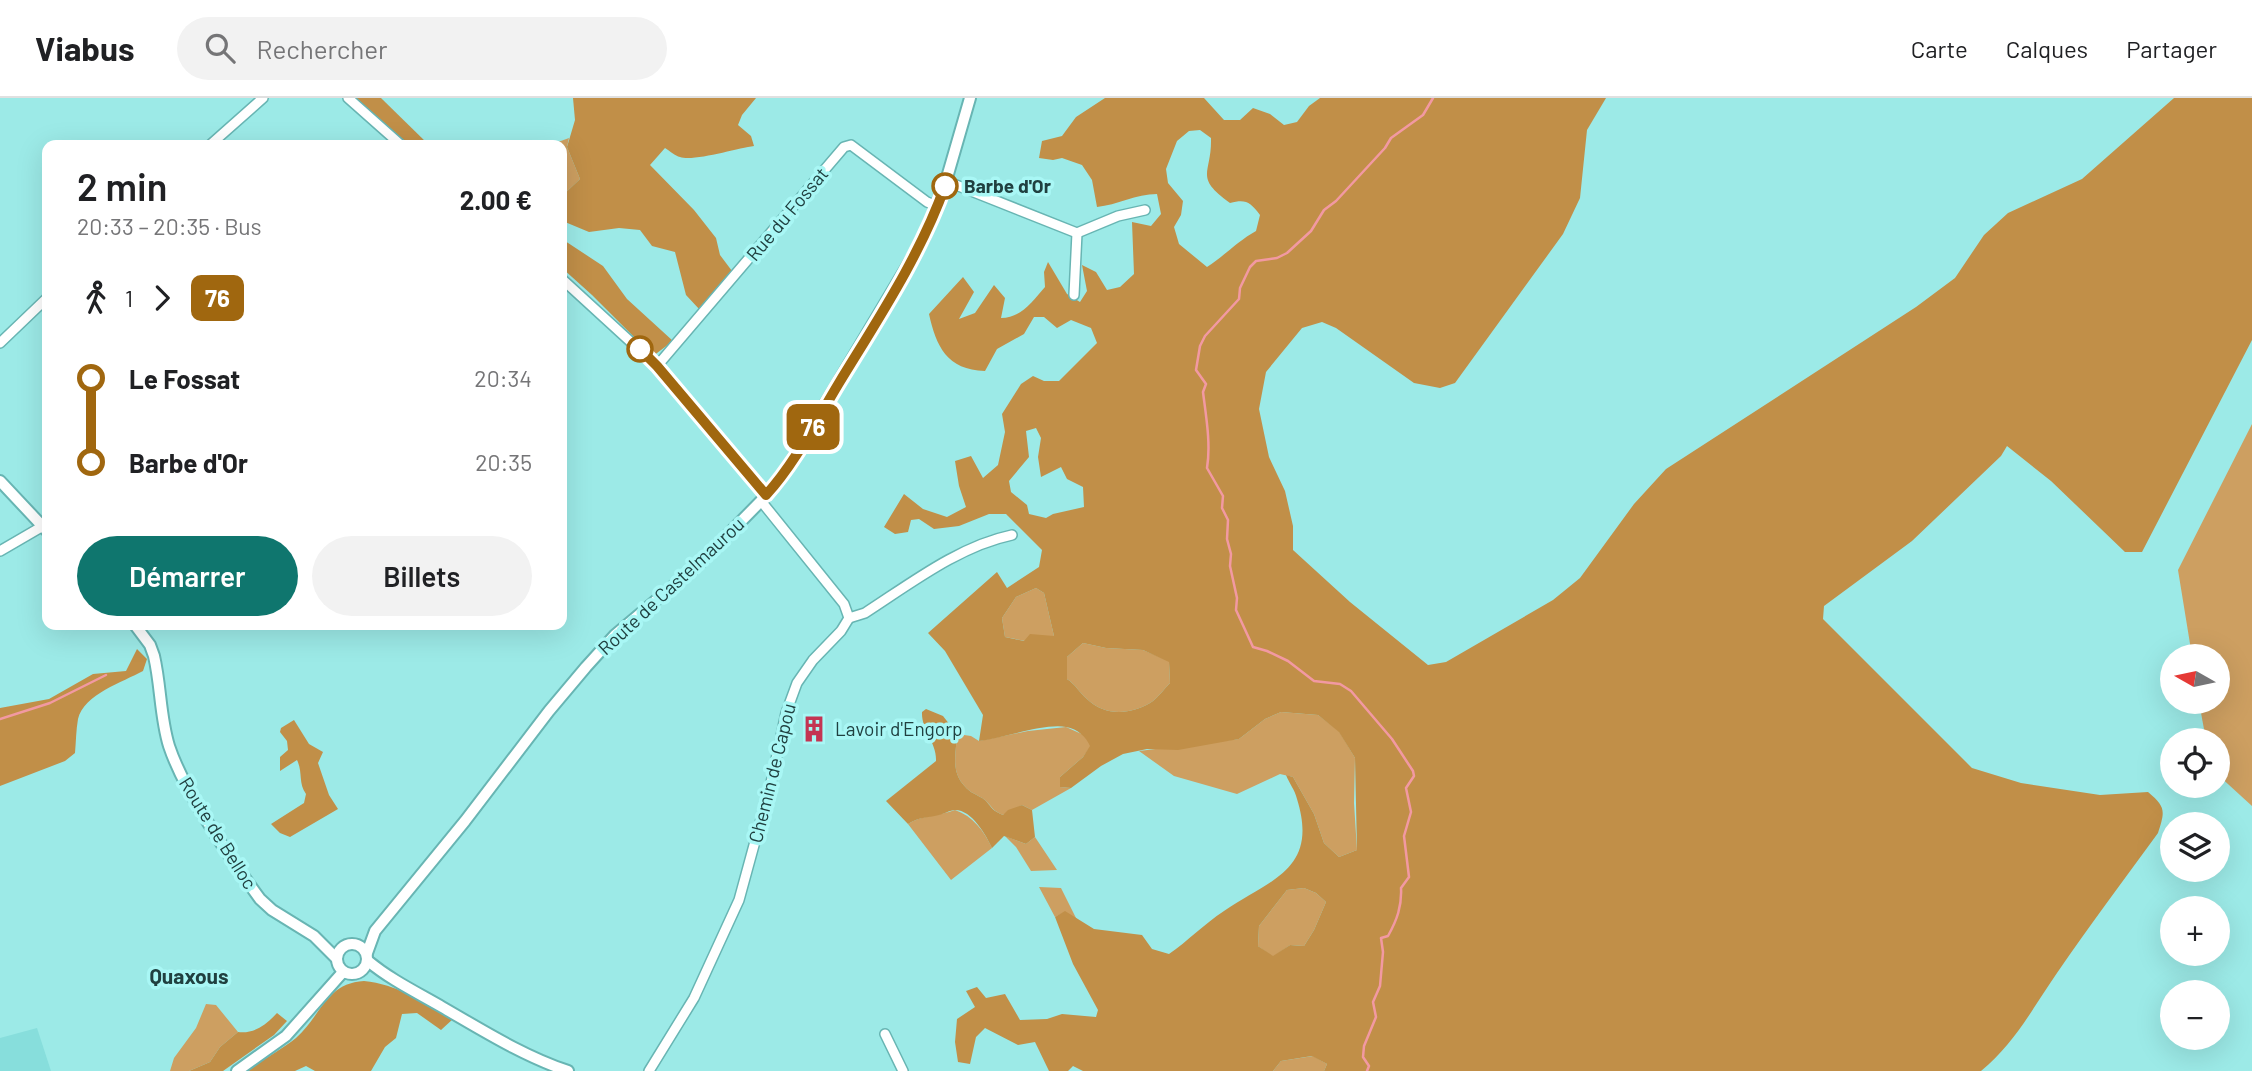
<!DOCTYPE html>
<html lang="fr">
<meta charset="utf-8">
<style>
:root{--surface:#fff;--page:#f2f2f2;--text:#202124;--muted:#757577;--line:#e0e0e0;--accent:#0f766e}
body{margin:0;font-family:Barlow,sans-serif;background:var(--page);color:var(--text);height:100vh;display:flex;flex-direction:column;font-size:26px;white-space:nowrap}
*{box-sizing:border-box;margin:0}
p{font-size:23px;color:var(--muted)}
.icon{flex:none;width:38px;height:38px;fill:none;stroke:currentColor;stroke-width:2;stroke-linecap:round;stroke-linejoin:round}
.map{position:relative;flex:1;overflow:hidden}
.panel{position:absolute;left:42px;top:42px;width:525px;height:490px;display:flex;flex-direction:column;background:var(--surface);border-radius:14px;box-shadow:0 7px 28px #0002}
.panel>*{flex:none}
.badge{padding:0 14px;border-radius:10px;font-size:24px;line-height:46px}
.needle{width:46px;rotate:279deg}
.tools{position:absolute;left:2160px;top:546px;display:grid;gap:14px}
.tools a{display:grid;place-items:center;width:70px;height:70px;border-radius:50%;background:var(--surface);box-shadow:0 7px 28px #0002;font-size:35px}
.map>.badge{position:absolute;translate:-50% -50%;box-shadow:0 0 0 4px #fff}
.legs{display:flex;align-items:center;gap:10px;height:77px;padding:0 35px;font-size:23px}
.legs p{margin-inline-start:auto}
.headline{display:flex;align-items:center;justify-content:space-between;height:119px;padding:0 35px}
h1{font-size:38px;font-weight:600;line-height:52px}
.cta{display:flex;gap:14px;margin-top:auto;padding:14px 35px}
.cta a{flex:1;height:80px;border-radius:42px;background:var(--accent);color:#fff;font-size:28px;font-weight:600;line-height:80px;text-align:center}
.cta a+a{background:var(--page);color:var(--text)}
ul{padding:0 35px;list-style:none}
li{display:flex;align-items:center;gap:24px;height:84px;font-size:26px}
li i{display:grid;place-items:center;width:10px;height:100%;margin:0 9px;background:currentColor}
li i::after{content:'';width:18px;height:18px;margin:-9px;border:5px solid;border-radius:50%;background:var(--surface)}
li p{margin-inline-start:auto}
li:first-child i{background:linear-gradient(#0000 50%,currentColor 0)}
li:last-child i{background:linear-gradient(currentColor 50%,#0000 0)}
header{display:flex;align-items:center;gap:42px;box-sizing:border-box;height:98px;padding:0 35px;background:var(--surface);border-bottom:2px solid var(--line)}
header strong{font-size:33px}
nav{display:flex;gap:38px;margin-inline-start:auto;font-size:24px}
.search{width:490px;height:63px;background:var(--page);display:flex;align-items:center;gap:18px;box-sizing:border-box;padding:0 24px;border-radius:38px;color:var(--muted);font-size:26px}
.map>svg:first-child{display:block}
.built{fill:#87dedc}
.green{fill:#cd9f61}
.forest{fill:#c18f48;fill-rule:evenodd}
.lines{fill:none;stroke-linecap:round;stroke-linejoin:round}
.stream{stroke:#f299a2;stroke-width:2.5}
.minor-casing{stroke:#68b5b3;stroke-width:12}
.tertiary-casing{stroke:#68b5b3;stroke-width:14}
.minor{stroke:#fff;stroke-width:9}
.tertiary{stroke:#fff;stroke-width:10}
.line-1-casing{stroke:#fff;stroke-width:16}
.line-1{stroke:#a0670f;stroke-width:10}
.stop-1-dot{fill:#fff;stroke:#a0670f;stroke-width:3.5}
.labels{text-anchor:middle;stroke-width:7;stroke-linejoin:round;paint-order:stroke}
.stop-label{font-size:19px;font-weight:bold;fill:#204040;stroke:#a9f7f5;text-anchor:start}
.street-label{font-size:19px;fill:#204040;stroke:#a9f7f5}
.poi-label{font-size:19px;fill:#204040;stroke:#a9f7f5;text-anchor:start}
.neighbourhood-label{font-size:21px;font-weight:bold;fill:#204040;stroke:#a9f7f5}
</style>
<header>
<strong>Viabus</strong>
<div class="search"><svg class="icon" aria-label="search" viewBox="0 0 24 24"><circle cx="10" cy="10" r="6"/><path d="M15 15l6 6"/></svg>Rechercher</div>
<nav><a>Carte</a><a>Calques</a><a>Partager</a></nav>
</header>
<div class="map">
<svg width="2252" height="973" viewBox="0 0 2252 973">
<rect width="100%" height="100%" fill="#9ceae7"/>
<!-- built -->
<path class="built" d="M37 930 51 973H0V940Z"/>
<!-- green -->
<g class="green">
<path d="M569 40 567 49 580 81 562 98V47H550Z"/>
<path d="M2252 326V708L2217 676V642H2206L2199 604H2217V558H2192L2178 472Z"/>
<path d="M1036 490 1044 495 1054 538 1025 543 1005 539 1002 520 1016 499Z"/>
<path d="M1083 545 1106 550 1143 552 1169 563 1170 585C1164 591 1157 601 1150 605 1130 617 1104 618 1087 601 1079 594 1076 587 1067 581V559Z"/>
<path d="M1281 614 1318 617 1339 633 1355 660 1354 705 1357 752 1339 759 1324 745 1314 716 1293 679 1280 676 1237 696 1174 678 1139 653 1239 641 1265 621Z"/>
<path d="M1066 629 1086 638 1091 648 1083 659 1060 679V689L1071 690 1032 712 1022 707 1003 717C993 713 993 710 986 703 982 699 976 697 971 694 949 677 956 659 957 636L971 638 979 643 1028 633Z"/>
<path d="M955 712C973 718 984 733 992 750L951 782 908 726C922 717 939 718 955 712Z"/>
<path d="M1005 738 1026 746 1035 739 1057 772 1031 773 1016 749Z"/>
<path d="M1039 789 1061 790 1077 822 1065 814 1055 819Z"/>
<path d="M1304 790 1316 795 1326 804 1314 832 1304 848 1290 847 1273 859 1258 848 1259 828 1287 792Z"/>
<path d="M206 906 216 907 238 934 220 949 210 964 189 973H170L174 960 196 930Z"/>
<path d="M1313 958 1327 966 1324 973H1273L1281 963Z"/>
</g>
<!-- forest -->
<g class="forest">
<path d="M355 0H381L429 47H408Z"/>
<path d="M573 0H756L742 17 738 27 751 38 754 48C738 50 693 64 680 59 675 58 670 53 665 50L650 67 694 112 716 140 720 157 732 173 700 212 686 197 675 154 652 148 640 132 619 130 589 134 565 124 562 98 580 81 567 49 575 22Z"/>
<path d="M1105 0H1204L1224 22H1240L1253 10 1270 16 1284 27 1297 24 1309 8 1320 0H1606L1587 32 1580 100 1563 136 1455 285 1440 290 1414 285 1336 230 1322 224 1302 230 1266 274 1259 311 1269 359 1285 393 1293 428V452L1350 504 1428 567 1446 564 1553 502 1580 480 1634 406 1666 371 1916 209 1955 180 1984 137 2008 115 2082 81 2174 0H2252V242L2142 454H2125L2051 383 2007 348 2001 358 1912 443 1824 508 1823 521 1972 670 2021 685 2100 697 2148 694C2166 709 2165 713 2158 735 2124 782 2089 828 2057 875 2032 911 2015 945 1981 973H1324L1327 966 1312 958 1281 963 1273 973H1083L1073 968 1068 973H1049L1035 944 1018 947 985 930 976 939 970 966 958 964 955 944 957 921 975 909 966 893 977 889 986 900 1005 896 1020 922 1047 921 1062 916 1096 919 1098 912 1073 866 1055 819 1065 813 1094 831 1142 837 1152 851 1169 856C1188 843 1204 826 1224 813 1271 781 1319 772 1297 701 1295 692 1289 685 1286 677L1293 679 1314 716 1324 745 1339 759 1357 752 1355 660 1339 634 1318 617 1281 614 1265 621 1239 641 1178 652 1147 651 1123 656 1101 668 1071 690 1060 689V679L1083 659 1090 648C1086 639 1078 631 1066 629 1045 625 1003 640 979 643L983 617 945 553 928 535 997 474 1007 490 1039 469 1042 452 1006 416H989L959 428 934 431 919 421 911 422 908 434 895 436 884 429 904 396 923 411 947 419 966 409 959 388 955 363 971 358 983 380 998 367 1005 334 1002 316 1021 286 1033 278 1044 283H1059L1097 245 1091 230 1071 222 1057 230 1044 219H1034L1024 236 997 251 985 273C947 272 936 248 929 216L963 179 974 194 959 221 975 215 994 187 1005 200 1001 220C1021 220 1032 204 1045 189L1044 174 1048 164 1067 196 1080 204 1087 193 1082 167 1096 174 1107 192 1120 189 1134 176 1132 124 1151 128 1161 116 1157 96C1136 96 1117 107 1097 109L1092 82 1082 67 1062 60 1053 62 1039 60 1042 43 1062 38 1076 19ZM1200 32 1211 40C1212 77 1193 78 1230 105 1246 101 1250 104 1260 117L1256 133C1238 143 1224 158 1207 169L1179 146 1174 129 1181 117 1183 103 1168 85 1166 71 1177 43 1189 33ZM1036 330 1041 340 1038 359 1041 379 1061 369 1067 381 1083 389 1084 409 1053 416 1046 420 1029 416 1027 407 1011 394 1009 383 1029 359 1026 333ZM1036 490 1044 495 1054 538 1030 536 1024 543 1005 539 1002 520 1016 499ZM1083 545 1106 550 1143 552 1169 564 1170 585C1164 591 1157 601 1150 605 1130 617 1104 618 1087 601 1079 594 1076 587 1067 581V559ZM1304 790 1316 795 1326 804 1314 832 1304 848 1290 847 1273 858 1258 848 1259 828 1287 792Z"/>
<path d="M562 141 603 168 627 201 673 243 653 258 592 197 562 170Z"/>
<path d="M137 551 147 561 143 573C123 584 84 596 78 621 76 632 76 644 75 655L65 663 0 688V610L49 601 93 576 126 573Z"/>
<path d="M926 611 943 618 957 636C956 659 949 677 971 694 976 697 982 699 986 703 992 710 993 713 1003 717L1008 712 1022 707 1032 712 1035 739 1026 746 1004 738 992 750C986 737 972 712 955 712 950 712 944 716 939 717 927 720 919 719 908 726L886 703 936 663C937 645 921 632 922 614Z"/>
<path d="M294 622 309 646 323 654 318 665 329 697 338 711 290 739 280 735 271 726 304 705 306 696C298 685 303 674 297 662L280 673V659L288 652 287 643 280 634 281 630Z"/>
<path d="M364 883C397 886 425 905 453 921L441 932 417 915 402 916 396 940 385 949 371 973H315L306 968 295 973H246C262 962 281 952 296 940 321 918 326 885 364 883Z"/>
<path d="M277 915 287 923 274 937 223 973H189L210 964 220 949 238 934C254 936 266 927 277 915Z"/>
</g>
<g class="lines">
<!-- stream -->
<g class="stream">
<path d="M0 621 50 605 106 577"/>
<path d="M1367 973 1369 968 1363 959 1364 948 1376 919 1373 904 1380 888 1383 854 1381 840 1388 838C1397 822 1402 808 1401 790L1409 779 1404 738 1411 714 1406 690 1414 678 1413 673 1392 641 1351 593 1340 586 1314 583 1288 563 1267 553 1253 549 1236 512 1237 500 1230 468 1231 456 1227 441 1228 422 1222 410 1223 398 1207 370C1211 346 1206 318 1203 294L1206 286 1196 272 1200 248 1205 238 1239 201 1240 190 1250 169 1256 163 1277 160 1287 155 1311 133 1324 112 1336 103 1385 50 1391 40 1423 17 1433 0"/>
</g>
<!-- minor casing -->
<g class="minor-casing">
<g id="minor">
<path d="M348 0 401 47"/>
<path d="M210 47 263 0"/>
<path d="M946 83 1077 135 1118 118 1145 112"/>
<path d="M562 181 657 268 766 397"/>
<path d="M1074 197 1077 135"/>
<path d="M0 245 47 200"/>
<path d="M657 268 844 49 851 47 927 104 937 108"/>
<path d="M0 453 43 428"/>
<path d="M849 520 865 515C910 486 959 448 1012 437"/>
<path d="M885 936 903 973"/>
<path d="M649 973 694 900 739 802 771 685 786 615 797 585 813 562 841 533 849 520 844 506 761 403"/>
</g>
</g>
<!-- tertiary casing -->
<g class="tertiary-casing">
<g id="tertiary">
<path d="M0 383 47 433"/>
<path d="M135 527 150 547 154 558C161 588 160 619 169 648 185 696 230 760 260 801L272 812 314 838 337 861"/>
<circle cx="352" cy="861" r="15"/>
<path d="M367 855 375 833 465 723 549 613 586 569 615 537 698 467 761 403 786 372 924 140 946 83 970 0"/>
<path d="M368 863C391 882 416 894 442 909 482 932 523 958 568 973"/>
<path d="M237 973 286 938 343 874"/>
</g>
</g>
<!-- minor -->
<use href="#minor" class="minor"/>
<!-- tertiary -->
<use href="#tertiary" class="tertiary"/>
</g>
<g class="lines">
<!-- line-1 casing -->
<g class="line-1-casing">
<path id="line-1" d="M640 251 657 268 766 397C796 364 816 323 839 285 878 221 920 158 945 88"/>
</g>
<!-- line-1 -->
<use href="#line-1" class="line-1"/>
</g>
<!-- icons -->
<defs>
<g id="building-bare" transform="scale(2.1)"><path d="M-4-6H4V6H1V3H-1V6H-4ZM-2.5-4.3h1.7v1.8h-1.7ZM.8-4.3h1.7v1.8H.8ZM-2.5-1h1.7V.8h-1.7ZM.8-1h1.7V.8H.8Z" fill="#c43452" stroke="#a9f7f5" stroke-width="2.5" paint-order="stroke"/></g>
</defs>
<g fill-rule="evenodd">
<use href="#building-bare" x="814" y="631"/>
</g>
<!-- markers -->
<g class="stop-1-dot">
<circle cx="945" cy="88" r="12"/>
<circle cx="640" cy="251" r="12"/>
</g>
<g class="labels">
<!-- stop labels -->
<g class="stop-label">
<text x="964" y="95">Barbe d'Or</text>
</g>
<!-- street labels -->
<g class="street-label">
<text transform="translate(787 116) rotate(-50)" y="7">Rue du Fossat</text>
<text transform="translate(671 488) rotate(-43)" y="7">Route de Castelmaurou</text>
<text transform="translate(772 675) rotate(-76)" y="7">Chemin de Capou</text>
<text transform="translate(218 735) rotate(58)" y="7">Route de Belloc</text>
</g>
<!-- poi labels -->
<g class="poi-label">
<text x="835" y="638">Lavoir d'Engorp</text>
</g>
<!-- neighbourhood labels -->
<g class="neighbourhood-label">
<text x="189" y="886">Quaxous</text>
</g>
</g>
</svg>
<div class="tools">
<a><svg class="needle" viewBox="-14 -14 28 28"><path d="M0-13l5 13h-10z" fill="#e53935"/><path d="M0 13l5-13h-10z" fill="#757577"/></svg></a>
<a><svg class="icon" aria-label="locate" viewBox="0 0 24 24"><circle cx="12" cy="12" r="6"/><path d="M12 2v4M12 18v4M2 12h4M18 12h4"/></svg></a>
<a><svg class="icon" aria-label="layers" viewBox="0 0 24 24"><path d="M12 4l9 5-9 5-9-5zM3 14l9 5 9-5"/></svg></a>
<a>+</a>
<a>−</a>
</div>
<b class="badge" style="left:813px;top:329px;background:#a0670f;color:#fff">76</b>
<section class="panel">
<div class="headline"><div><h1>2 min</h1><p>20:33 – 20:35 · Bus</p></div><b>2.00 €</b></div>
<div class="legs"><svg class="icon" aria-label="walk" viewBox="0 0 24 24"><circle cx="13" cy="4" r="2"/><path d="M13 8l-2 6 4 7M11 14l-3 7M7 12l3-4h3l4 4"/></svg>1<svg class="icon" aria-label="forward" viewBox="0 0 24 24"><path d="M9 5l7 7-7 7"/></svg><b class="badge" style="background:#a0670f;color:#fff">76</b></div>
<ul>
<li><i style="color:#a0670f"></i><b>Le Fossat</b><p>20:34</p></li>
<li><i style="color:#a0670f"></i><b>Barbe d'Or</b><p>20:35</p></li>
</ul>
<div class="cta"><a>Démarrer</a><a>Billets</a></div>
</section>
</div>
